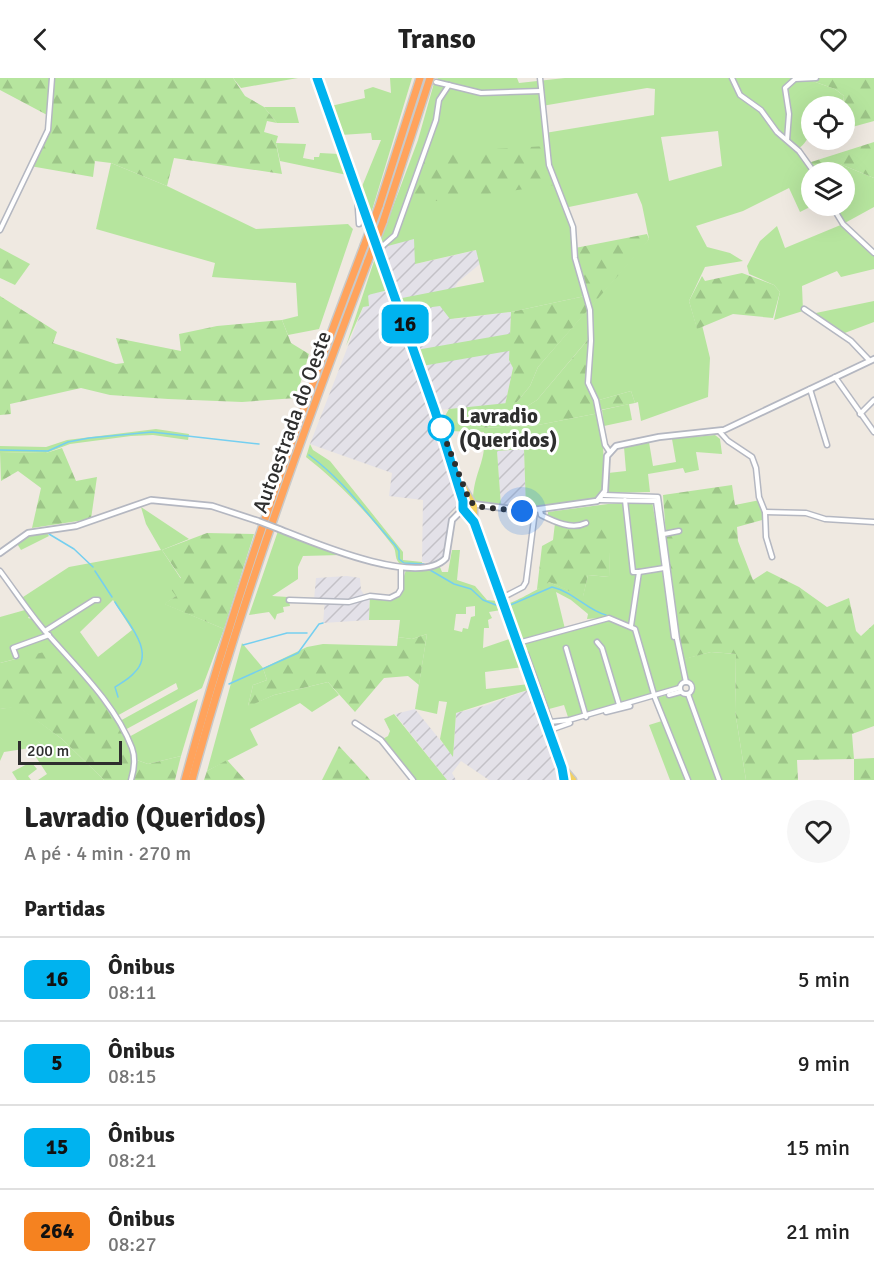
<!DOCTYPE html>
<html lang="pt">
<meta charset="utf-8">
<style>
:root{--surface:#fff;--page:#f6f6f6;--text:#222;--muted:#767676;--line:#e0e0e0}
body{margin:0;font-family:Signika,sans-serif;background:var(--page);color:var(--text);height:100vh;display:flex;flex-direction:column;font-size:22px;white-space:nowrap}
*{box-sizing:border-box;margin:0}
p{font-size:20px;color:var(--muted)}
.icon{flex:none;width:33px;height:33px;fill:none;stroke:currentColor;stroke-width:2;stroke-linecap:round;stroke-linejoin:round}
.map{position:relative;height:702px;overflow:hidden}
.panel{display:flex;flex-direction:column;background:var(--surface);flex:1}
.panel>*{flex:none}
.badge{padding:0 12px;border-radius:9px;font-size:21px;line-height:39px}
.fabs{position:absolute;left:801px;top:18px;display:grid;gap:12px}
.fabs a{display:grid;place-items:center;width:54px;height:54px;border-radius:50%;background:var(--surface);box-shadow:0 6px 24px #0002;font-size:30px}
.scale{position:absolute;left:18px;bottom:15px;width:104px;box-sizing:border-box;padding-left:6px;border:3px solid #2e2e2e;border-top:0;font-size:16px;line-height:21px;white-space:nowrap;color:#2e2e2e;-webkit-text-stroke:4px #fff;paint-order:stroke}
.you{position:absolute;width:30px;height:30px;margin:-15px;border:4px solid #fff;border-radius:50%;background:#1a73e8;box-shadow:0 0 0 9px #1a73e833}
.map>.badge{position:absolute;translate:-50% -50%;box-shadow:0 0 0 3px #fff}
h2{padding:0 24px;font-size:22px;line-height:54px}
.round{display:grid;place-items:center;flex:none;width:63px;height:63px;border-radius:32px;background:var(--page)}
.headline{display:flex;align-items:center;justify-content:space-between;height:102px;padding:0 24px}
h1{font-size:28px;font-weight:800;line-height:45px}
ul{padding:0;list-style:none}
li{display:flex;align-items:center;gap:18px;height:84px;padding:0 24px;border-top:2px solid var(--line)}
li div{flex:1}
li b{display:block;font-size:22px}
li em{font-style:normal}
li .badge{min-width:66px;font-weight:700;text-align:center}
header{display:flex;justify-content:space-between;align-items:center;height:78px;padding:0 24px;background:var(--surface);font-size:27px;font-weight:800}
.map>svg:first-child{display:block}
.industrial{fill:url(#industrial-furrows)}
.grass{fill:#b6e59e;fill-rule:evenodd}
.forest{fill:url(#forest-firs)}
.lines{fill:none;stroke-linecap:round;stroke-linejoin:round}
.stream{stroke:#75cff0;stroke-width:1.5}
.minor-casing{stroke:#b4b7c1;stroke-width:7}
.tertiary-casing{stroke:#b4b7c1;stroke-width:8}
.primary-casing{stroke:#c9c9c9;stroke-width:9}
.motorway-casing{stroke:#c9c9c9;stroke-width:10}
.minor{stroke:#fff;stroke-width:4}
.tertiary{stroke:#fff;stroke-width:4.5}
.primary{stroke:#f2d163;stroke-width:6}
.motorway{stroke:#ffa35c;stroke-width:7}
.tertiary-bridge-casing{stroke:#b4b7c1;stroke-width:8;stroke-linecap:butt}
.motorway-bridge-casing{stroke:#c9c9c9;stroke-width:10;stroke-linecap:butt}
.tertiary-bridge{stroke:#fff;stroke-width:4.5}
.motorway-bridge{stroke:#ffa35c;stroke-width:7}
.line-casing{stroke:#fff;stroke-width:14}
.line{stroke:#00b3ef;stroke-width:9}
.walk{stroke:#2e2e2e;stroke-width:6;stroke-dasharray:0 10.8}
.stop-dot{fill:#fff;stroke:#00b3ef;stroke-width:3}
.labels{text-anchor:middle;stroke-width:6;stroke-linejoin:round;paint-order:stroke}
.stop-label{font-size:21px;font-weight:bold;fill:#2e2e2e;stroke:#fff;text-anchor:start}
.street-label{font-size:21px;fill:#2e2e2e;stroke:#fff}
</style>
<header><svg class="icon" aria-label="back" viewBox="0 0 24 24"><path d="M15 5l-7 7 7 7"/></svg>Transo<svg class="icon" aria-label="heart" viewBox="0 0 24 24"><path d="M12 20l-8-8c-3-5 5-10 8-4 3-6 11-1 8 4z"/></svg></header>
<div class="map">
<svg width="874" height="702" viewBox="0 0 874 702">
<defs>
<pattern id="industrial-furrows" width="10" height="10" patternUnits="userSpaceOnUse" patternTransform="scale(1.5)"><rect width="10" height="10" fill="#e3e1e8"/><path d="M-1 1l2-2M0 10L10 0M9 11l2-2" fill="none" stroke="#c3c1c7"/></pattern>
<pattern id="forest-firs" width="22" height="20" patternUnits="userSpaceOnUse" patternTransform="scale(1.5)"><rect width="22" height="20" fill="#b6e59e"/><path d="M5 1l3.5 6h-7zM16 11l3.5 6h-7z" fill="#9dc588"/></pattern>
</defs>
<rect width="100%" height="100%" fill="#efe9e1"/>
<!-- industrial -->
<g class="industrial">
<path d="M415 160 416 186 477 172 480 186 458 204 444 227 454 241 511 234 509 282 513 290 505 327 437 332V349L459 413 460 423 459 427 450 436 445 476 442 480 430 485 422 484 423 422 389 418 392 395 310 366 369 214 377 180 386 167Z"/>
<path d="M524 371 526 431 501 428 497 373Z"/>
<path d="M347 498 360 500 361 512 365 518H370L369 542 323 545 325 522H314L316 500Z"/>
<path d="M531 611 560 702H489L461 683 452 695 456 702H447L395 636 415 631 453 678 456 635 484 628Z"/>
</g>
<!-- grass -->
<g class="grass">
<path d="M233 0H298L241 10Z"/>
<path d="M390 0H412L370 139 361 111 381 62H372L371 55 341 57 331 28 365 20 364 12 373 9 391 15Z"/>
<path d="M437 0H517L519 5 565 0H804L835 11 844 18 843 28H812C811 45 813 61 798 71L814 94H812V128L800 134 789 110 743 133 696 148 707 169 730 175 743 183 705 189 689 223 697 250 702 247 710 280 708 319 641 343 638 324 635 325 631 313 599 322 588 305 590 259 537 322 518 334 475 350 533 348 599 335C602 353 609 408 597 421L526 431 524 371 497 373 501 428 476 425 473 421C474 393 487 384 484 354L446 353 442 343 449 331 517 324 530 308 538 289 649 161 642 127 637 115 564 130 573 149 585 218 511 234 450 241 440 228 402 233 397 221 484 204 476 172 415 186 414 161 384 169 379 166 418 62 434 5 446 7ZM647 10 655 11 654 37 545 55 542 28ZM718 53 722 88 669 103 661 59Z"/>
<path d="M264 29H295L299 45H277Z"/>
<path d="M276 65 306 66 303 80 314 82V79H319L320 75 339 76 347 97 280 83Z"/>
<path d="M111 85 167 108 256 151 348 146 353 151 319 251 288 257 282 242 298 238 296 205 212 199 215 185 96 151Z"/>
<path d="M840 86 874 100V129L843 146 874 175V191L841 199 837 193 802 208 803 233 774 242 780 214 774 207 749 196 747 188 760 163 777 148 785 170 843 146 832 128H844V94H819Z"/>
<path d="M376 177 388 212 368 217 369 228 363 229 346 268Z"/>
<path d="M874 223V244L842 256 811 236Z"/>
<path d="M514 255V272L422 288 416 272Z"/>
<path d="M629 326 632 342 604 348 602 332Z"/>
<path d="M156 351 189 356 188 362 153 357 131 358 70 366 46 375 0 374V368L46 369 67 362Z"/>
<path d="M715 357 720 361 722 376 696 374 699 392 685 395 683 390 648 396 650 414 609 415 608 395 626 393 624 369 649 364 653 388 676 384 672 361Z"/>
<path d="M310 366 313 372 330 383 403 474V482L422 484V487L399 485C394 479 397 474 393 468 369 436 338 404 306 379Z"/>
<path d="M652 423 679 582 711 574 736 576 735 633 746 702H670L649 647 665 642 655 620 680 614 688 616 692 609 688 604H683L679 610 569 642 564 627 549 631 524 563 519 559 507 526C515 524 541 510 549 504L583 518 588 497 609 499 610 450C591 450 566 450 548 441V434L608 426ZM556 514 571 522 588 536 587 541 601 540 565 551Z"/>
<path d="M141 429 189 461 162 472 181 501 176 518 165 526 224 551 202 610 123 653 118 644 178 611 176 605 115 639 86 600 19 580 0 585V539L25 532 30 537 28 540 32 541 39 549 41 548 20 521 69 489 161 472 146 446ZM113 522 132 552 98 579 80 554Z"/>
<path d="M278 453 340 477 303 478 298 489V501L272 518 288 519 290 528 283 529 284 534 277 536 275 542 269 534 249 537Z"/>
<path d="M47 455 49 458 21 472 16 464 31 457Z"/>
<path d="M452 472H460L457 502 475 508 487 522 498 523 501 532 489 534 492 540 488 542 489 550H484L483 570 512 560 523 589 485 594 486 611 529 606 531 611 456 635 453 679 440 661 447 624 439 623 437 636 415 631 427 556 412 561 398 559 400 542H369L370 518 390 520 398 516 406 492 440 489 442 494H448ZM475 528V538L471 539 468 551 463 550 462 554 454 552 456 536H466V529Z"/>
<path d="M242 565 263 590 267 602 253 607 248 628 274 617 324 605 328 604 339 617 312 634 300 625 250 651 258 667 207 693Z"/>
<path d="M198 621 181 678 148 686 134 681 127 660Z"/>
<path d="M18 628 62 661 104 702H38L47 696 30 670 4 674 0 683V631Z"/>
<path d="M394 636 447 702H413L381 662 388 658 390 653 384 641Z"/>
<path d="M31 684 37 691 28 698 31 702H17L12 694Z"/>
</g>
<!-- forest -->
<g class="forest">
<path d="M0 0H233L245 18 264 29 277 45 267 43 264 54 278 58 276 65 282 96 174 80 167 108 111 85 95 83 93 99 30 88 48 52 49 38 0 12Z"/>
<path d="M804 0H874V43L845 51 844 18 835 11Z"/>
<path d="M874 64V100L840 86 814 94 808 85Z"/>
<path d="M546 68 555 107 406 127 424 75Z"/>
<path d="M647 156 649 161 644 168 538 289 530 308 517 324 505 327 513 290 509 282 511 234 585 218 575 170Z"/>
<path d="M0 170 30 186 15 207 0 200Z"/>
<path d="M742 195 774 207 780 214 773 240 733 236 697 251 689 223 702 198 705 203Z"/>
<path d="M0 218 57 254 53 265 116 286 124 285 116 260 181 273 179 256 217 248 282 242 291 265 309 276 296 320 242 324 168 321 110 317 81 310 10 326 11 336 0 337Z"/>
<path d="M591 258 588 304 599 335 533 348 475 350 478 336 518 334 537 322Z"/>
<path d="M631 313 635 325 600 332 599 322Z"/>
<path d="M62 370 76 403 97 399 91 441 32 450 41 410 18 393 1 403 0 374 46 375Z"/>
<path d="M732 407 735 427 760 422 766 441 737 449 738 463 753 502 767 493 799 509 827 529 849 520 856 553 861 558 874 546V648L852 656 854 681 874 680V702H854V681L797 682 798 702H746L735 633 736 576 711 574 681 582 669 500 663 417Z"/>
<path d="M555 445C575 446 591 450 611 449L609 499 588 497 583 519 549 504 543 510 537 511 542 468 553 462Z"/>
<path d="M207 455 254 456 224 551 164 526 176 518 167 506 181 500 162 472Z"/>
<path d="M427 556 419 607 408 598 384 600 355 634 328 604 274 617 241 632 248 628 253 607 267 602 263 590 307 569 323 566 397 568 398 559 412 561Z"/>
<path d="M60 570C87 602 125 639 134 681L148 686 181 678 175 702H104L62 661 18 629 0 631V585Z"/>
<path d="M339 668 367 698 370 702H322Z"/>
<path d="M227 682 245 702H204L207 693Z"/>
</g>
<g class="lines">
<!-- stream -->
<g class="stream">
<path d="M0 372 48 373 68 364 89 360 152 354 259 366"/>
<path d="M309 377C343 402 367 436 395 467L399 473V481L404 485 424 486"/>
<path d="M49 456 74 471 93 489"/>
<path d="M430 492 454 506 471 511 483 522 501 529"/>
<path d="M95 493 112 519"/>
<path d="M115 524C126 543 157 574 134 595 129 601 121 605 115 609L118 619"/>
<path d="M508 528 552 509C574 514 588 533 606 537"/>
<path d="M243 567 287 555H307"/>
<path d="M229 606 298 575 319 546 323 545"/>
</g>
<!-- minor casing -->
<g class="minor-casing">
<g id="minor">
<path d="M540 0 549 87 573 149 575 180 590 232 591 263 588 305 596 322 605 367 609 373"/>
<path d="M732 0 740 17 761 32 777 54 799 73 814 94"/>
<path d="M436 4 481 15 541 13"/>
<path d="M787 62 789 36 785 10 795 1 816 0"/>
<path d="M357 117 359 146"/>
<path d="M832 128 843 146 874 175"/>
<path d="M0 152 48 52 52 0"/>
<path d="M378 172 395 157 436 42 439 22 449 7"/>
<path d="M804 231 851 263 869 282"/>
<path d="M835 299 874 354"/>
<path d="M810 311 827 367"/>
<path d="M860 336 874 322"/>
<path d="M719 353 728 363 752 379 756 390 759 419 765 434 766 459 772 479"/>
<path d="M604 417 658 419 677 561 686 604"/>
<path d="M599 422 656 423 674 559"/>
<path d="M625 422 633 494H639"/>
<path d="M540 432 541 437C555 444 572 452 586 445"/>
<path d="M765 434 806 435 825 441 874 444"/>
<path d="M664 456 679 453"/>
<path d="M0 493C15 513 28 533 44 552 75 588 115 625 132 670 136 681 134 692 131 702"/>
<path d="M639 494 664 490"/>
<path d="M502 520 523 509 526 504 535 433"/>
<path d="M289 522 349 524 370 518 390 520 398 516 401 511V489"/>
<path d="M631 548 639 494"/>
<path d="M45 553 94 522H98"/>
<path d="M597 564 602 570 620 630"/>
<path d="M518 565 609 540 635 551 655 620 688 702"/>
<path d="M566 570 586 639"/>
<path d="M521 574 526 576 553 651 554 663"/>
<path d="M16 578 13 570 49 557"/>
<circle cx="686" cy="610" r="6"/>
<path d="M688 616 719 702"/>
<path d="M669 617 680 614"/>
<path d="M606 634 630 628"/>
<path d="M550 644 569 642 679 610"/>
<path d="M355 645 381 662 413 702"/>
<path d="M553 651 570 645"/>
</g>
</g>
<!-- tertiary casing -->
<g class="tertiary-casing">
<g id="tertiary">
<path d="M473 426 526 433 597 423 605 413 607 378 616 368 659 359 724 352 874 281"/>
<path d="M279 451C312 464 419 510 446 480L452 442 463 431"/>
<path d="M0 475 28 455 76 448 151 422 212 428 258 443"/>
</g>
</g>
<!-- primary casing -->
<g class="primary-casing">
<g id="primary">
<path d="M317 0 435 333 463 423V431L474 444"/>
<path d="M462 407 474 428V444L562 690 564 702"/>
<path d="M563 690 573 702"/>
</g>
</g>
<!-- motorway casing -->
<g class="motorway-casing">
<g id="motorway">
<path d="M379 128 420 0"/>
<path d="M383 144 430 0"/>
<path d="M185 702C233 523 298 341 364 168"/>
<path d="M192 702C240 526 303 354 368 183"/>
</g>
</g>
<!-- minor -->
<use href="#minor" class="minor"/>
<!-- tertiary -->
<use href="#tertiary" class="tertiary"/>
<!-- primary -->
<use href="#primary" class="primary"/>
<!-- motorway -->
<use href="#motorway" class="motorway"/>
<!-- tertiary-bridge casing -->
<g class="tertiary-bridge-casing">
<path id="tertiary-bridge" d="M258 443 279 451"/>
</g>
<!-- motorway-bridge casing -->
<g class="motorway-bridge-casing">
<g id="motorway-bridge">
<path d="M364 168 379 128"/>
<path d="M368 183 383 144"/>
</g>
</g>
<!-- tertiary-bridge -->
<use href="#tertiary-bridge" class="tertiary-bridge"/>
<!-- motorway-bridge -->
<use href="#motorway-bridge" class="motorway-bridge"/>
</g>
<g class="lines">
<!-- line casing -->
<g class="line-casing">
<path id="line" d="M317 0 435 333 463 423V431L474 444 562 690 564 702"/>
</g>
<!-- line -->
<use href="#line" class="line"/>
<!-- walk -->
<path class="walk" d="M441 350 440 348 470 424 481 429 522 433"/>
</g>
<!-- markers -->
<circle class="stop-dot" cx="441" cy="350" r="12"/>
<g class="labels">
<!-- stop labels -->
<g class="stop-label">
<text x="459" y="345">Lavradio<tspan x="459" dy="24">(Queridos)</tspan></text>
</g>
<!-- street labels -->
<g class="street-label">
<text transform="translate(292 344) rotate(-70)" y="7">Autoestrada do Oeste</text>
</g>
</g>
</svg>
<div class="fabs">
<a><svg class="icon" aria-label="locate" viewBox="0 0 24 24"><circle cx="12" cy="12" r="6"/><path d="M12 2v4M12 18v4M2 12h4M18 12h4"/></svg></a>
<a><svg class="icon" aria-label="layers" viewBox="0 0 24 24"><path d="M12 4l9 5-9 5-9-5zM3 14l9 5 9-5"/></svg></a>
</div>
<div class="scale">200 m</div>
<div class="you" style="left:522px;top:433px"></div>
<b class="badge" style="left:405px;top:246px;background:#00b3ef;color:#111">16</b>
</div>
<section class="panel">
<div class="headline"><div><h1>Lavradio (Queridos)</h1><p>A pé · 4 min · 270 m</p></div><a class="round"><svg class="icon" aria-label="heart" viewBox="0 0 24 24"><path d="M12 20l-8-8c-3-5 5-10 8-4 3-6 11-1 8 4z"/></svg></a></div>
<h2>Partidas</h2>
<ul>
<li><span class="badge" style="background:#00b3ef;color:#111">16</span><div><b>Ônibus</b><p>08:11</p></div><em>5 min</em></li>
<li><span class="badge" style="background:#00b3ef;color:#111">5</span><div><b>Ônibus</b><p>08:15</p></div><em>9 min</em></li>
<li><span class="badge" style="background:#00b3ef;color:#111">15</span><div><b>Ônibus</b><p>08:21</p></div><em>15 min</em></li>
<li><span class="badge" style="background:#f58220;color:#111">264</span><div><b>Ônibus</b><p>08:27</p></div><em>21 min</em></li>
</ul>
</section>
